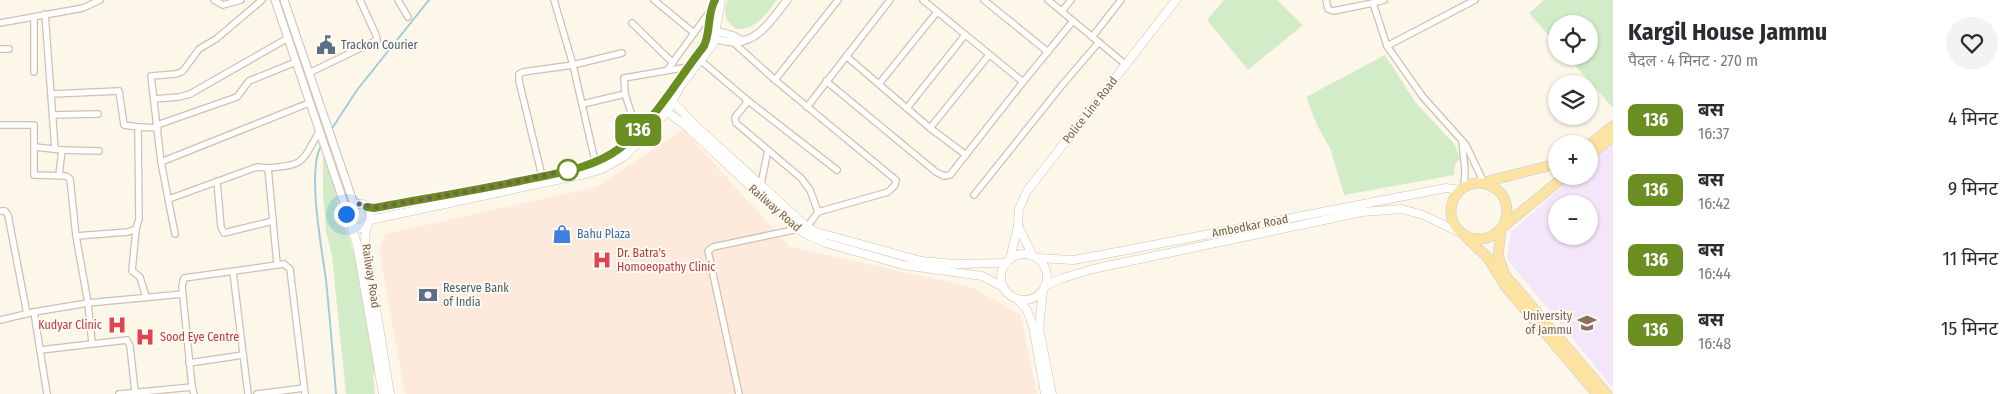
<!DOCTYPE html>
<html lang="hi">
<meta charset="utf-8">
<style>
:root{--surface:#fff;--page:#f2f2f3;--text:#2b2b33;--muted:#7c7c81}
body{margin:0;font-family:"Fira Sans Condensed","Noto Sans Devanagari",sans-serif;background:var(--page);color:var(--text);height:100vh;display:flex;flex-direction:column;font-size:19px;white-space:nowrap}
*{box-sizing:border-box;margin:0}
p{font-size:16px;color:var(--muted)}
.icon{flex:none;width:28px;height:28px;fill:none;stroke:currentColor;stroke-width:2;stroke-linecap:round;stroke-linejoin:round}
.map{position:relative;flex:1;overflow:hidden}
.details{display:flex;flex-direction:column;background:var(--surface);width:400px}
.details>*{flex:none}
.badge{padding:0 10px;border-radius:8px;font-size:18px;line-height:32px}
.fabs{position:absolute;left:1548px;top:15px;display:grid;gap:10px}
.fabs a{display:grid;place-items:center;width:50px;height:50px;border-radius:50%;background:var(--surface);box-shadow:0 1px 4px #0004;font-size:25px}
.you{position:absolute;width:25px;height:25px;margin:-12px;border:4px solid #fff;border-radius:50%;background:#1a73e8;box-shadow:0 0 0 8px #1a73e833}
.map>.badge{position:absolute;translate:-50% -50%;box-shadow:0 0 0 2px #fff}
.round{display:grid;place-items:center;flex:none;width:52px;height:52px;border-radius:26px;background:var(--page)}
.headline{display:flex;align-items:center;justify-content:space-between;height:85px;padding:0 15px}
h1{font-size:24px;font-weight:700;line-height:38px}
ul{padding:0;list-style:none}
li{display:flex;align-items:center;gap:15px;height:70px;padding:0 15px}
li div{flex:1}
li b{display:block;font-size:19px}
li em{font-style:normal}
li .badge{min-width:55px;font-weight:700;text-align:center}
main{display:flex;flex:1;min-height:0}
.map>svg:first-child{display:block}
.commercial{fill:#fdeadd}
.education{fill:#f4e6fa;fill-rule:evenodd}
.green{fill:#d2ecc7}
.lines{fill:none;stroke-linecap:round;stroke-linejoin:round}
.stream{stroke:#a2ccda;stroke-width:2}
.minor-casing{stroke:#d0c0ae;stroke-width:8}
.tertiary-casing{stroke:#d0c0ae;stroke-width:9}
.secondary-casing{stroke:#d3c1ac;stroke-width:9}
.primary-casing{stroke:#dcd6d0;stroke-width:11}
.minor{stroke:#fff;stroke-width:5.5}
.tertiary{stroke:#fff;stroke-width:7}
.secondary{stroke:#fff;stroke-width:8}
.primary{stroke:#fce3a1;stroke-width:9}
.line-casing{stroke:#fff;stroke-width:11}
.line{stroke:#6b8e23;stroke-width:8}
.walk{stroke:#79604b;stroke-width:5;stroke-dasharray:0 9}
.stop-dot{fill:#fff;stroke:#6b8e23;stroke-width:2.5}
.labels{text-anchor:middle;stroke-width:4;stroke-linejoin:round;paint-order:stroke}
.service-label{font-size:12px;fill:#4e5e75;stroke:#fffbf1;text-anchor:start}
.street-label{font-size:12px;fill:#79604b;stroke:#fffbf1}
.shop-label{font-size:12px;fill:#366cbe;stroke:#fffbf1;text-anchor:start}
.health-label{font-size:12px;fill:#be3a42;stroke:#fffbf1;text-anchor:start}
.education-label{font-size:12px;fill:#785e54;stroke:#fffbf1;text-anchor:end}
</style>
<main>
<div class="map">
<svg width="1613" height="394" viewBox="0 0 1613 394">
<rect width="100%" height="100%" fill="#fdf7e9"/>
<!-- commercial -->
<path class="commercial" d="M683 129 790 247 971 287 1020 314 1037 394H405L379 250 385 234 596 187Z"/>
<!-- education -->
<path class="education" d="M1613 142V388L1507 259 1511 232 1574 176H1589V163ZM1556 204H1589V236H1556Z"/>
<!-- green -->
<g class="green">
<path d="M728 0H777C765 15 757 30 736 29 725 20 722 13 728 0Z"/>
<path d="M1224 0H1277L1303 25 1248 70 1207 20Z"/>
<path d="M1544 0H1613V108L1567 56H1589V24H1556V44L1529 13Z"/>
<path d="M1385 55 1416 103 1455 145 1460 158 1455 165 1454 175 1344 195 1330 148 1318 127 1306 97Z"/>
<path d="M323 148 336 188 339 218 349 236 358 268 377 370 373 376 375 394H346L332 256 326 231 323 195Z"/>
</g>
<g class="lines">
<!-- stream -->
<g class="stream">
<path d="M331 130 357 90 429 0"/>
<path d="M322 144C306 169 322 249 326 280 330 318 333 356 336 394"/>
</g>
<!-- minor casing -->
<g class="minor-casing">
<g id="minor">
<path d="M214 0 223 5 241 0"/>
<path d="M398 0 408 17"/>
<path d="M554 0 573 65 622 53"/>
<path d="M654 0 694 33"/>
<path d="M984 0 1048 52"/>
<path d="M1048 0 1125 64"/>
<path d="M1326 0 1328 9 1333 11 1373 3"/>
<path d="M1384 0 1373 3 1387 46 1423 97 1466 145 1484 183"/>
<path d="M1062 11 1071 0"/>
<path d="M45 14 55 149"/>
<path d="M0 23 83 8 100 0"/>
<path d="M632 23 673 63"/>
<path d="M1092 37 1121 0"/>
<path d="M733 42 775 80 896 180 895 185 888 192 818 212"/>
<path d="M1387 46 1475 0"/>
<path d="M0 49H9"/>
<path d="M846 56 930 128 966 155"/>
<path d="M699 59 746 99V104L735 117 736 123 801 178 810 190 818 212 807 227"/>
<path d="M668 69 710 11"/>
<path d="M34 72V17"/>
<path d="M309 73 377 40 376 35 360 0"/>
<path d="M775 80 838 0"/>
<path d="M826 81 936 172 944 176 950 175 1023 82 923 0"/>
<path d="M1023 82 1073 21"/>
<path d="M879 84 937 12"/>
<path d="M52 94 119 91 124 125 138 127"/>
<path d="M154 99 179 97 190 94 288 38"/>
<path d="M747 100 837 170"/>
<path d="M583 104 625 94"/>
<path d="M807 107 890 0"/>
<path d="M907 108 965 35"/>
<path d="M53 115 98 114"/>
<path d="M0 125H34V175L66 176 70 179 76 236 88 303 92 343"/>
<path d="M157 125 237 97 249 81 296 62"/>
<path d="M930 128 989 55"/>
<path d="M637 131 625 94 624 78 688 67"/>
<path d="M1462 141 1465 170 1464 188"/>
<path d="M35 147 62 150 59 175"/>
<path d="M62 150 99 151"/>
<path d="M161 162 309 103"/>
<path d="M268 168C305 165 301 163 319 132"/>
<path d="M542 176 519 81V74L523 72 573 65 595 161"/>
<path d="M217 181 221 227 224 233 273 221"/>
<path d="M761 184 768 150"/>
<path d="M974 195 1063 84 1099 42"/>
<path d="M169 199 257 167 268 168 277 264"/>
<path d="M0 211H5L8 215 27 314"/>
<path d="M136 229 132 271 140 277 146 297"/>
<path d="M175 234 161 162 151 76 176 74 183 71 199 49 216 39 262 0"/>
<path d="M76 236 128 232 136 229 139 219 138 127 158 128"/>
<path d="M233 272 248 394"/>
<path d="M34 312 47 394"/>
<path d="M0 320 34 312 88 303 183 294"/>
<path d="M40 350 127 340 130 346 135 392"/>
<path d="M189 363 243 355"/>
<path d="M192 387 182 286 184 278 284 264 290 269 305 394"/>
<path d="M119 394 192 387 194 394"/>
<path d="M257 394 304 388"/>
<path d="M739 394 708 251 713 247 798 229"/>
</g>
</g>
<!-- tertiary casing -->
<g class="tertiary-casing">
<g id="tertiary">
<path d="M275 0 347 212"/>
<path d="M284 0 354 204"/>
<path d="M712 30 734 36 742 41"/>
<path d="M710 38C718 39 726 42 734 42 759 42 773 18 787 0"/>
</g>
</g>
<!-- secondary casing -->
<g class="secondary-casing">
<g id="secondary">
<path d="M670 99 695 125 807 227 817 232 921 261 956 264 1007 263"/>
<path d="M663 109 684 124 770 205 804 233 826 243 903 265 982 276 1003 287"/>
<path d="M367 207 370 212V220L361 228C346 227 342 212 354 204H363L374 208C424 199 474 190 523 180 555 173 594 168 620 148 655 121 677 80 703 45 711 31 707 14 715 0"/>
<path d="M351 225 357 244 383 394"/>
<path d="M1018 226 1033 256"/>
<circle cx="1024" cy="277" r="23"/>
<path d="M1038 258 1073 260 1096 256 1446 188 1461 190"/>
<path d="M1010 259 1018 226 1019 209 1027 191 1176 0"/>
<path d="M1045 286 1063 278 1093 269 1362 212 1402 209 1423 215 1459 232"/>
<path d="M1043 290 1039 328 1052 394"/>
<path d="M1017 299 1027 310 1033 326 1045 394"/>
<path d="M390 394 365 241 366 230 370 220 585 174 600 170 625 156 667 112 681 85 713 44 721 0"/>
</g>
</g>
<!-- primary casing -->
<g class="primary-casing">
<g id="primary">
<path d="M1589 145 1613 126"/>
<path d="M1589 156 1613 136"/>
<path d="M1485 182 1556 164"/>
<circle cx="1479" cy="211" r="28"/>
<path d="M1504 226 1565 176"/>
<path d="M1501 230 1498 256 1505 275 1607 394"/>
<path d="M1466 237 1488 258 1505 286 1597 394"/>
</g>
</g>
<!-- minor -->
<use href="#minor" class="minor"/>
<!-- tertiary -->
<use href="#tertiary" class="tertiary"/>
<!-- secondary -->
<use href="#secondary" class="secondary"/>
<!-- primary -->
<use href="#primary" class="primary"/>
</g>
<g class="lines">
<!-- line casing -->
<g class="line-casing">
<path id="line" d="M367 207 374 208C423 199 471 191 520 181 552 174 593 169 620 148 655 121 677 80 704 46 711 31 707 14 715 0"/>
</g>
<!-- line -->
<use href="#line" class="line"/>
<!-- walk -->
<path class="walk" d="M346 214 354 204H363L374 208 492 187 572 169 568 170"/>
</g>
<!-- icons -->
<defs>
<g id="civic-bare" transform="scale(1.5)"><path d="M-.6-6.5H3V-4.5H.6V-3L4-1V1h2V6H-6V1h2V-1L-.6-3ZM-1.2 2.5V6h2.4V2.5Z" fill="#5c6f8a" stroke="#fffbf1" stroke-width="2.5" paint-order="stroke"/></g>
<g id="shop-bare" transform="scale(1.5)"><path d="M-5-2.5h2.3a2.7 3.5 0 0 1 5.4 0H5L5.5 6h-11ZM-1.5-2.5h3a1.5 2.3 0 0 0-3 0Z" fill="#3f7fe0" stroke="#fffbf1" stroke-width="2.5" paint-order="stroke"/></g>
<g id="hospital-bare" transform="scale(1.5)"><path d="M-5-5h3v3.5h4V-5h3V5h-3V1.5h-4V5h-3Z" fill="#e0444e" stroke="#fffbf1" stroke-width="2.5" paint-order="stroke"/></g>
<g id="bank-bare" transform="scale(1.5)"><path d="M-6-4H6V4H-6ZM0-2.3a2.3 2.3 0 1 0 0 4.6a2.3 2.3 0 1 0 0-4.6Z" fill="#5c6f8a" stroke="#fffbf1" stroke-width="2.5" paint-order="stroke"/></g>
<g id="university-bare" transform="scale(1.5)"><path d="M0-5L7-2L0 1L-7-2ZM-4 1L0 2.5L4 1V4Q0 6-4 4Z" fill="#8d6e63" stroke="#fffbf1" stroke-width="2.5" paint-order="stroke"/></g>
</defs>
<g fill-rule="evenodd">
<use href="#civic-bare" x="326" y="45"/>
<use href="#shop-bare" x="562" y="234"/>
<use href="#hospital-bare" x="602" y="260"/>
<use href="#bank-bare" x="428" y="295"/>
<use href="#university-bare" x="1587" y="323"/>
<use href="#hospital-bare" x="117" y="325"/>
<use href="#hospital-bare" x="145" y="337"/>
</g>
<!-- markers -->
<circle class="stop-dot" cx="568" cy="170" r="10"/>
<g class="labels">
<!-- service labels -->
<g class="service-label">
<text x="341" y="49">Trackon Courier</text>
<text x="443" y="292">Reserve Bank<tspan x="443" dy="14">of India</tspan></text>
</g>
<!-- street labels -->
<g class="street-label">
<text transform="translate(1090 110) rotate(-52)" y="4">Police Line Road</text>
<text transform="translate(775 208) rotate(41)" y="4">Railway Road</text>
<text transform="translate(1250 226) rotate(-11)" y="4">Ambedkar Road</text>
<text transform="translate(371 276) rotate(81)" y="4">Railway Road</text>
</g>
<!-- shop labels -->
<g class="shop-label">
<text x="577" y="238">Bahu Plaza</text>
</g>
<!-- health labels -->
<g class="health-label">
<text x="617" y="257">Dr. Batra's<tspan x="617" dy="14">Homoeopathy Clinic</tspan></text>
<text x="102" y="329" text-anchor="end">Kudyar Clinic</text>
<text x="160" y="341">Sood Eye Centre</text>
</g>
<!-- education labels -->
<g class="education-label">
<text x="1572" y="320">University<tspan x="1572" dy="14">of Jammu</tspan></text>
</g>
</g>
</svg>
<div class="fabs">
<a><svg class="icon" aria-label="locate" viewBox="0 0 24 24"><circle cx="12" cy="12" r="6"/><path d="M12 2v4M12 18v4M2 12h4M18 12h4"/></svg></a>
<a><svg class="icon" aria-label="layers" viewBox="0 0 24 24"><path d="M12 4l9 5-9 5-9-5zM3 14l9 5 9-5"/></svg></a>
<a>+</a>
<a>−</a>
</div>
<div class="you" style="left:346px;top:214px"></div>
<b class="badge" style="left:638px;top:130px;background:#6b8e23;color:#fff">136</b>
</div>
<section class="details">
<div class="headline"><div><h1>Kargil House Jammu</h1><p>पैदल · 4 मिनट · 270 m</p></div><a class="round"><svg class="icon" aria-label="heart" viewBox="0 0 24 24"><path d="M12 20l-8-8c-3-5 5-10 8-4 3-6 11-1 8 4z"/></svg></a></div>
<ul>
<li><span class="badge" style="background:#6b8e23;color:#fff">136</span><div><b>बस</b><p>16:37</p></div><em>4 मिनट</em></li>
<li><span class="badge" style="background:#6b8e23;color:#fff">136</span><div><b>बस</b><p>16:42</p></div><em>9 मिनट</em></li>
<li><span class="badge" style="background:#6b8e23;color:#fff">136</span><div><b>बस</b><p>16:44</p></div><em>11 मिनट</em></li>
<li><span class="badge" style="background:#6b8e23;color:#fff">136</span><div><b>बस</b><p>16:48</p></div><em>15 मिनट</em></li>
</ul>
</section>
</main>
